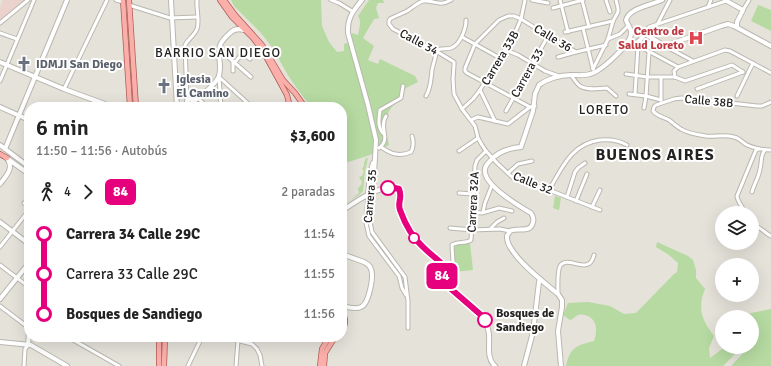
<!DOCTYPE html>
<html lang="es">
<meta charset="utf-8">
<style>
:root{--surface:#fff;--page:#f2f2f2;--text:#222;--muted:#767676}
body{margin:0;font-family:Signika,sans-serif;background:var(--page);color:var(--text);height:100vh;display:flex;flex-direction:column;font-size:15px;white-space:nowrap}
*{box-sizing:border-box;margin:0}
p{font-size:13px;color:var(--muted)}
.icon{flex:none;width:22px;height:22px;fill:none;stroke:currentColor;stroke-width:2;stroke-linecap:round;stroke-linejoin:round}
.map{position:relative;flex:1;overflow:hidden}
.drawer{position:absolute;left:24px;top:102px;width:323px;height:240px;display:flex;flex-direction:column;background:var(--surface);border-radius:16px;box-shadow:0 4px 16px #0002}
.drawer>*{flex:none}
.badge{padding:0 8px;border-radius:6px;font-size:14px;line-height:26px}
.tools{position:absolute;left:715px;top:206px;display:grid;gap:8px}
.tools a{display:grid;place-items:center;width:44px;height:44px;border-radius:50%;background:var(--surface);box-shadow:0 4px 16px #0002;font-size:20px}
.map>.badge{position:absolute;translate:-50% -50%;box-shadow:0 0 0 2px #fff}
.legs{display:flex;align-items:center;gap:6px;height:44px;padding:0 12px;font-size:13px}
.legs p{margin-inline-start:auto}
.summary{display:flex;align-items:center;justify-content:space-between;height:68px;padding:0 12px}
h1{font-size:22px;font-weight:600;line-height:30px}
ul{padding:0 12px;list-style:none}
li{display:flex;align-items:center;gap:14px;height:40px;font-size:15px}
li i{display:grid;place-items:center;width:6px;height:100%;margin:0 5px;background:currentColor}
li i::after{content:'';width:10px;height:10px;margin:-5px;border:3px solid;border-radius:50%;background:var(--surface)}
li p{margin-inline-start:auto}
li:first-child i{background:linear-gradient(#0000 50%,currentColor 0)}
li:last-child i{background:linear-gradient(currentColor 50%,#0000 0)}
.map>svg:first-child{display:block}
.medical{fill:#ebd2cc}
.green{fill:#b6daa2}
.lines{fill:none;stroke-linecap:round;stroke-linejoin:round}
.street-casing{stroke:#b9b7af;stroke-width:5}
.secondary-casing{stroke:#b9b7af;stroke-width:6}
.primary-casing{stroke:#ae5c55;stroke-width:6}
.street{stroke:#fff;stroke-width:3}
.secondary{stroke:#fff;stroke-width:4}
.primary{stroke:#fbafaa;stroke-width:4.5}
.line-1-casing{stroke:#fff;stroke-width:9}
.line-1{stroke:#e6007e;stroke-width:6}
.stop-1-dot{fill:#fff;stroke:#e6007e;stroke-width:2}
.labels{text-anchor:middle;stroke-width:4;stroke-linejoin:round;paint-order:stroke}
.health-label{font-size:12px;font-weight:bold;fill:#be3a42;stroke:#fff;text-anchor:end}
.street-label{font-size:12px;fill:#242321;stroke:#fff}
.worship-label{font-size:12px;font-weight:bold;fill:#5b616d;stroke:#fff;text-anchor:start}
.stop-label{font-size:12px;font-weight:bold;fill:#242321;stroke:#fff;text-anchor:start}
.neighbourhood-label{font-size:13px;letter-spacing:1px;fill:#242321;stroke:#fff}
.district-label{font-size:16px;font-weight:bold;letter-spacing:1px;fill:#242321;stroke:#fff}
</style>
<div class="map">
<svg width="771" height="366" viewBox="0 0 771 366">
<rect width="100%" height="100%" fill="#e5e2da"/>
<!-- medical -->
<path class="medical" d="M3 0H26L0 21V8Z"/>
<!-- green -->
<g class="green">
<path d="M231 0H321L322 26 329 42 337 52 344 51V44L350 42 352 33 358 35C359 28 362 22 358 16L369 0H383L384 3H378L376 8 379 18 374 19 363 38 374 46 368 60 378 64 380 59 415 76 418 82 406 88 389 111 385 123V127L389 145 370 155 342 164V107H311L298 90 289 77 272 47 260 32 234 6Z"/>
<path d="M758 5 771 10V31L751 21Z"/>
<path d="M128 12 134 107H132L126 13Z"/>
<path d="M366 158H368L365 171 363 191 359 195 350 201 359 193 358 188 361 185 362 182 359 177 362 176 364 171 362 169 363 167 364 166V163Z"/>
<path d="M555 196 561 198 559 210 553 208Z"/>
<path d="M657 242 688 256 693 260 696 270V278L705 289C697 309 702 320 714 336L709 348 710 358C724 349 721 344 739 350L723 366H566C570 347 577 345 594 341 597 332 598 321 588 316 585 315 582 314 578 315 576 316 573 319 570 320L563 315 568 303 588 302 610 306 624 314 636 313 674 274 677 272 678 263 669 255 656 247Z"/>
<path d="M470 243 473 270 455 272 452 245Z"/>
<path d="M771 309V366H731L744 352 740 347H752V317H731Z"/>
</g>
<g class="lines">
<!-- street casing -->
<g class="street-casing">
<g id="street">
<path d="M116 0 123 2"/>
<path d="M331 0 339 3 352 11"/>
<path d="M451 0C439 7 434 0 423 1 417 3 412 8 407 11 401 14 395 16 390 19L389 21V24L393 29 436 51 454 62V65L453 79 454 94 462 109 475 126 478 138 482 145 486 151 497 163 513 178 549 190 600 210"/>
<path d="M532 0 548 3"/>
<path d="M560 0 568 32"/>
<path d="M582 0 589 27"/>
<path d="M606 0 610 12"/>
<path d="M129 5 170 18 197 17"/>
<path d="M708 7 711 0"/>
<path d="M553 8 583 0"/>
<path d="M743 10 749 0"/>
<path d="M0 23 28 0"/>
<path d="M658 23 670 0"/>
<path d="M583 28 593 69"/>
<path d="M565 32 613 21"/>
<path d="M0 33 17 39"/>
<path d="M645 34 649 27 726 1"/>
<path d="M462 37 500 58"/>
<path d="M608 39 620 34 628 26"/>
<path d="M637 45 678 67"/>
<path d="M665 46 693 61"/>
<path d="M219 49 251 77"/>
<path d="M506 50 518 55 545 71 559 76"/>
<path d="M558 57 576 52 606 45"/>
<path d="M233 61V71"/>
<path d="M235 62 243 53 250 59"/>
<path d="M593 69 608 39 613 21 618 12V8L616 0"/>
<path d="M626 74 647 77H675L685 81 732 65 743 72"/>
<path d="M571 75C574 79 576 83 580 86 587 91 599 88 607 88L616 96"/>
<path d="M219 77 252 107"/>
<path d="M219 77 221 107"/>
<path d="M675 77 674 71 678 67 725 50 730 51 771 73"/>
<path d="M0 81 34 0"/>
<path d="M64 89 107 0"/>
<path d="M697 89 743 72"/>
<path d="M480 90 495 121"/>
<path d="M629 94 646 96 661 100"/>
<path d="M635 94 638 46"/>
<path d="M426 96C431 88 431 79 432 70 433 64 436 58 436 51 441 47 446 50 451 48 460 45 466 29 466 20"/>
<path d="M737 96 753 63"/>
<path d="M198 98 207 107"/>
<path d="M661 100V78"/>
<path d="M187 101 185 45C188 39 194 36 197 29 200 21 196 9 197 0"/>
<path d="M771 102 762 106H757L696 99 681 98 674 99 656 105 654 107 653 111C657 116 663 117 669 120 673 123 677 127 681 129 687 133 699 135 706 136 715 137 724 134 734 137 739 138 742 142 747 145 753 148 764 150 771 150"/>
<path d="M535 106 530 107 467 73 465 71V68L475 44 499 20 508 16H514L521 19 548 36 576 52"/>
<path d="M644 108 646 96 649 52"/>
<path d="M462 109 473 99 480 90 514 35 521 19 525 0"/>
<path d="M506 111 548 36"/>
<path d="M471 120 478 117 508 124 530 107"/>
<path d="M384 134C377 128 379 118 380 110L401 98 403 86"/>
<path d="M381 147C391 154 399 157 411 152 414 146 414 142 412 136"/>
<path d="M379 148C392 138 378 129 386 116"/>
<path d="M459 151 478 138"/>
<path d="M508 173 518 164 532 161"/>
<path d="M549 190C562 168 571 144 600 140 610 139 618 140 627 145"/>
<path d="M373 192 370 222 372 232 405 277 408 301V328"/>
<path d="M752 192C754 184 759 177 760 169 762 163 760 155 765 150"/>
<path d="M459 193 473 194"/>
<path d="M368 195 366 223 369 236 399 276 402 288 406 295"/>
<path d="M567 197 575 172 578 168 585 163"/>
<path d="M576 201 587 174"/>
<path d="M24 203 29 207"/>
<path d="M592 207 600 190"/>
<path d="M473 212 482 213 499 208 512 211"/>
<path d="M483 212 485 203 492 185"/>
<path d="M745 213C743 207 737 201 737 196L756 150 759 149"/>
<path d="M752 227C760 225 764 233 771 236"/>
<path d="M450 228 472 230 500 229 510 231"/>
<path d="M491 228 497 222 504 218"/>
<path d="M0 247 29 210"/>
<path d="M0 265 29 287"/>
<path d="M448 286V278L453 262 452 245C457 241 466 244 471 240L475 166 477 160 486 151"/>
<path d="M558 294C558 287 557 272 560 266 568 254 589 277 594 255"/>
<path d="M0 306 29 328"/>
<path d="M68 337 119 366"/>
<path d="M224 337 252 344 257 349 260 355 262 366"/>
<path d="M24 366 25 349 28 345"/>
<path d="M188 366 202 337"/>
<path d="M236 366 238 340"/>
</g>
</g>
<!-- secondary casing -->
<g class="secondary-casing">
<g id="secondary">
<path d="M171 0 177 107"/>
<path d="M362 0C353 11 347 18 348 33L368 105 376 140 373 192"/>
<path d="M725 0 743 10 737 22V27"/>
<path d="M626 45 636 43 640 40 645 34 665 46 721 26 728 24 734 26 771 46"/>
<path d="M0 62 64 89 113 107"/>
<path d="M193 102 192 100 190 99 187 101V103L189 106 192 105 193 102C201 96 213 87 218 78 220 75 220 70 220 66 219 50 216 45 230 33 234 29 238 28 244 30"/>
<path d="M0 107 29 120"/>
<path d="M0 145 29 167"/>
<path d="M5 149 67 0"/>
<path d="M5 157 29 174"/>
<path d="M0 184C5 177 14 169 8 160"/>
<path d="M368 195 370 174 373 163"/>
<path d="M342 211C355 202 383 182 399 189 403 198 397 202 400 210 405 224 413 238 423 247 429 253 436 258 442 264 445 270 441 276 443 282L481 315C485 320 488 327 489 334 490 344 486 358 495 366"/>
<path d="M0 222 29 244"/>
<path d="M342 254 364 262C367 264 370 265 371 269 374 276 369 304 361 307 356 310 348 307 342 306"/>
<path d="M0 299 29 263"/>
<path d="M0 342 31 345 67 366"/>
<path d="M28 345 29 332"/>
<path d="M524 366 533 332 539 282 540 279"/>
<path d="M561 366 558 331 562 307V300L558 294C546 284 505 253 507 236 508 234 509 233 510 231 518 227 531 234 533 222 534 219 533 216 531 213 519 206 486 186 485 172 484 167 487 164 490 161 498 151 509 148 521 147L533 111 535 94 539 85C547 79 560 75 571 75 577 75 584 76 590 74 600 72 630 45 631 34 632 29 627 24 626 20 629 8 651 5 662 0"/>
</g>
</g>
<!-- primary casing -->
<g class="primary-casing">
<g id="primary">
<path d="M123 0 130 107"/>
<path d="M129 0 136 107"/>
<path d="M220 0 232 17 253 38 263 51 287 95 290 107"/>
<path d="M224 0 235 15 262 45 283 80 295 93 305 107"/>
<path d="M0 154 7 158"/>
<path d="M342 307 343 306"/>
<path d="M342 310C345 318 347 323 342 330"/>
<path d="M159 366V337"/>
<path d="M164 366 165 337"/>
<path d="M320 366 322 349 329 337"/>
<path d="M324 366 325 353 335 337"/>
</g>
</g>
<!-- street -->
<use href="#street" class="street"/>
<!-- secondary -->
<use href="#secondary" class="secondary"/>
<!-- primary -->
<use href="#primary" class="primary"/>
</g>
<g class="lines">
<!-- line-1 casing -->
<g class="line-1-casing">
<path id="line-1" d="M388 188H395L399 189C403 198 397 202 400 210 405 224 413 238 423 247 429 253 436 258 442 264 445 270 441 276 443 282L481 315 485 320"/>
</g>
<!-- line-1 -->
<use href="#line-1" class="line-1"/>
</g>
<!-- icons -->
<defs>
<g id="hospital-bare" transform="scale(1.2)"><path d="M-5-5h3v3.5h4V-5h3V5h-3V1.5h-4V5h-3Z" fill="#e0444e" stroke="#fff" stroke-width="2.5" paint-order="stroke"/></g>
<g id="church-bare" transform="scale(1.2)"><path d="M-1.2-6h2.4v3.5h3.3v2.4h-3.3V6h-2.4V-.1h-3.3v-2.4h3.3Z" fill="#6b7280" stroke="#fff" stroke-width="2.5" paint-order="stroke"/></g>
</defs>
<g fill-rule="evenodd">
<use href="#hospital-bare" x="696" y="38"/>
<use href="#church-bare" x="24" y="64"/>
<use href="#church-bare" x="164" y="86"/>
</g>
<!-- markers -->
<g class="stop-1-dot">
<circle cx="388" cy="188" r="7"/>
<circle cx="414" cy="238" r="5"/>
<circle cx="485" cy="320" r="7"/>
</g>
<g class="labels">
<!-- health labels -->
<g class="health-label">
<text x="684" y="35">Centro de<tspan x="684" dy="14">Salud Loreto</tspan></text>
</g>
<!-- street labels -->
<g class="street-label">
<text transform="translate(553 38) rotate(31)" y="4">Calle 36</text>
<text transform="translate(419 42) rotate(28)" y="4">Calle 34</text>
<text transform="translate(500 58) rotate(-59)" y="4">Carrera 33B</text>
<text transform="translate(527 73) rotate(-61)" y="4">Carrera 33</text>
<text transform="translate(709 101) rotate(5)" y="4">Calle 38B</text>
<text transform="translate(533 183) rotate(22)" y="4">Calle 32</text>
<text transform="translate(370 196) rotate(-85)" y="4">Carrera 35</text>
<text transform="translate(473 202) rotate(-87)" y="4">Carrera 32A</text>
</g>
<!-- worship labels -->
<g class="worship-label">
<text x="36" y="68">IDMJI San Diego</text>
<text x="176" y="83">Iglesia<tspan x="176" dy="14">El Camino</tspan></text>
</g>
<!-- stop labels -->
<g class="stop-label">
<text x="496" y="317">Bosques de<tspan x="496" dy="14">Sandiego</tspan></text>
</g>
<!-- neighbourhood labels -->
<g class="neighbourhood-label">
<text x="218" y="57">BARRIO SAN DIEGO</text>
<text x="604" y="114">LORETO</text>
</g>
<!-- district labels -->
<g class="district-label">
<text x="655" y="160">BUENOS AIRES</text>
</g>
</g>
</svg>
<div class="tools">
<a><svg class="icon" aria-label="layers" viewBox="0 0 24 24"><path d="M12 4l9 5-9 5-9-5zM3 14l9 5 9-5"/></svg></a>
<a>+</a>
<a>−</a>
</div>
<b class="badge" style="left:442px;top:276px;background:#e6007e;color:#fff">84</b>
<section class="drawer">
<div class="summary"><div><h1>6 min</h1><p>11:50 – 11:56 · Autobús</p></div><b>$3,600</b></div>
<div class="legs"><svg class="icon" aria-label="walk" viewBox="0 0 24 24"><circle cx="13" cy="4" r="2"/><path d="M13 8l-2 6 4 7M11 14l-3 7M7 12l3-4h3l4 4"/></svg>4<svg class="icon" aria-label="forward" viewBox="0 0 24 24"><path d="M9 5l7 7-7 7"/></svg><b class="badge" style="background:#e6007e;color:#fff">84</b><p>2 paradas</p></div>
<ul>
<li><i style="color:#e6007e"></i><b>Carrera 34 Calle 29C</b><p>11:54</p></li>
<li><i style="color:#e6007e"></i><span>Carrera 33 Calle 29C</span><p>11:55</p></li>
<li><i style="color:#e6007e"></i><b>Bosques de Sandiego</b><p>11:56</p></li>
</ul>
</section>
</div>
